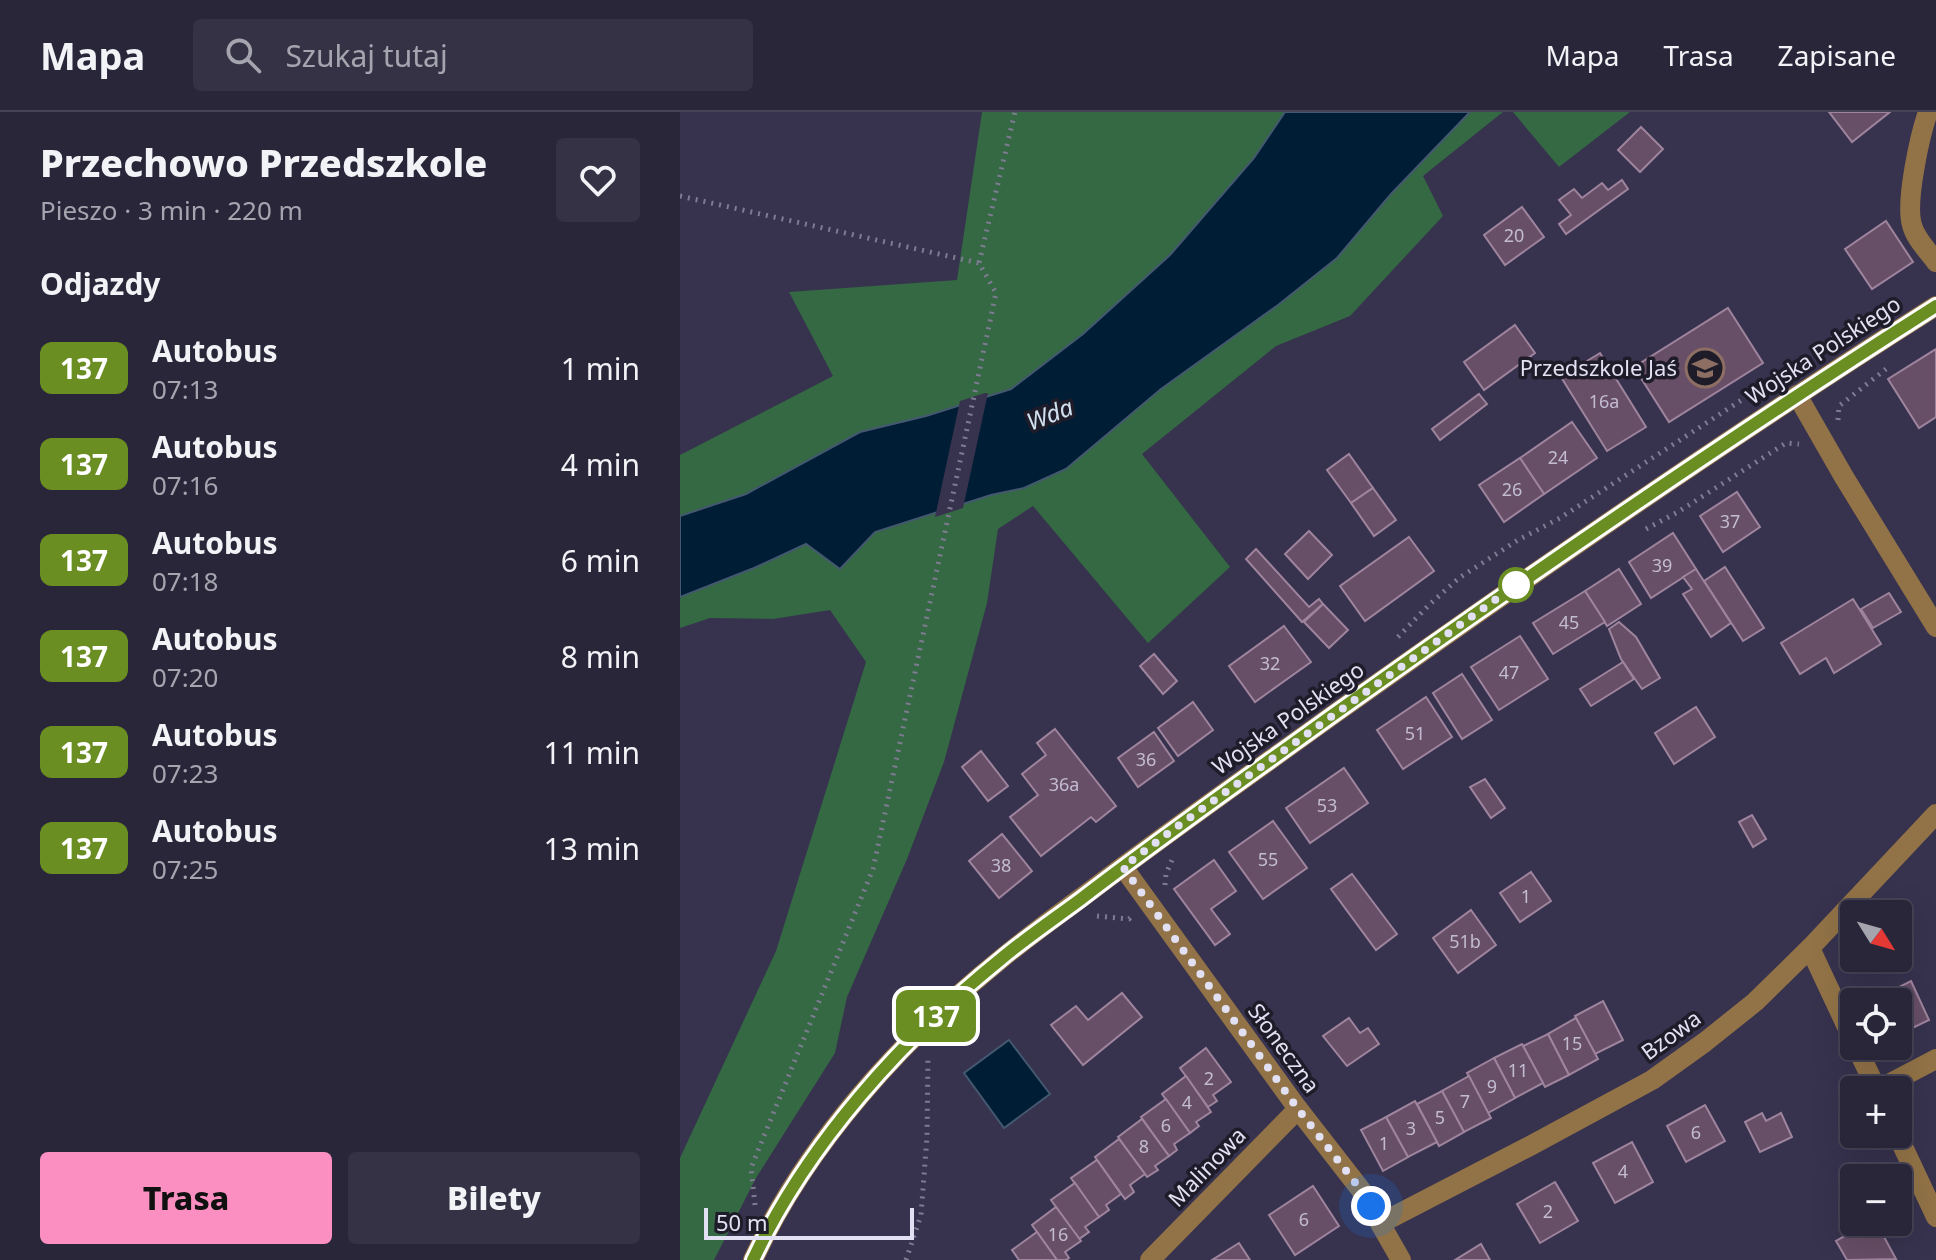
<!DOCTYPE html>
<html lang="pl">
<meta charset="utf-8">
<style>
:root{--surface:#29263a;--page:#353245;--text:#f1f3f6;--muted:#a5a5af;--line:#454354;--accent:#fc8fc2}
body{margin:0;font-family:"Noto Sans",sans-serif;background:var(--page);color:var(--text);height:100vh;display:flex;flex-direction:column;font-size:30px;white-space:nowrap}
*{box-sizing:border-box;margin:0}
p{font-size:26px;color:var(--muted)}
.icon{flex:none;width:44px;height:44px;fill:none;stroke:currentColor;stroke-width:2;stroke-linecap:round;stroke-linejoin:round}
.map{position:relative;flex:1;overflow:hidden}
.side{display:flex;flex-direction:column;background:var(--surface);width:680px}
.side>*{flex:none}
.badge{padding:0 16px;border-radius:12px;font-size:28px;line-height:52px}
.needle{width:52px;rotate:127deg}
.tools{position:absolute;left:1160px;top:788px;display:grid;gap:16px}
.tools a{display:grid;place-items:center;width:72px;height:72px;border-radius:8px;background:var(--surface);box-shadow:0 8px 32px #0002,0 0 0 2px var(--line);font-size:40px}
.scale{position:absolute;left:24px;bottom:20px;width:210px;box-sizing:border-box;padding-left:8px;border:4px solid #e2e0f3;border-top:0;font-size:22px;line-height:28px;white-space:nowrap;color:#e2e0f3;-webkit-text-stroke:6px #1e1c29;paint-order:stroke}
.you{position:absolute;width:40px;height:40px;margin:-20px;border:6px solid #fff;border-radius:50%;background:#1a73e8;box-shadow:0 0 0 12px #1a73e833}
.map>.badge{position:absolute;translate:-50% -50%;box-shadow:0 0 0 4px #fff}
h2{padding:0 40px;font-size:30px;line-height:72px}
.round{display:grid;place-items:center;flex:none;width:84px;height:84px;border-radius:8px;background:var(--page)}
.summary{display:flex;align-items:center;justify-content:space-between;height:136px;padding:0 40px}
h1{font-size:38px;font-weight:800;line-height:60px}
.primary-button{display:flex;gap:16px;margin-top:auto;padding:16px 40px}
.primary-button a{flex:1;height:92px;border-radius:8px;background:var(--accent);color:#111;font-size:32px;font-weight:800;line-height:92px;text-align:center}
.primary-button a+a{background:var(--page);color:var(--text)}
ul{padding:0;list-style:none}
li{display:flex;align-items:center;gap:24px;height:96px;padding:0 40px}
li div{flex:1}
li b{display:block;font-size:30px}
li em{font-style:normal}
li .badge{min-width:88px;font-weight:700;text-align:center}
header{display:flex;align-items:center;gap:48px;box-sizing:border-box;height:112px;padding:0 40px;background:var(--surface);border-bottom:2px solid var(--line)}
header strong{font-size:38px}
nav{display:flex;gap:44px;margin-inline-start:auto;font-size:28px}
.search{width:560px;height:72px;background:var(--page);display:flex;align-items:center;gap:20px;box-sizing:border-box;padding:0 28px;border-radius:8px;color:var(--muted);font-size:30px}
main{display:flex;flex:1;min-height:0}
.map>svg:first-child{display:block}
.green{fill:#346943}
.water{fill:#001d36;stroke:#44586f;stroke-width:2}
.pier{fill:#37324e}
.building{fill:#674f67;stroke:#9f849e;stroke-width:2}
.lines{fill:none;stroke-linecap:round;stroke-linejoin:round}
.path{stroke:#7e7b93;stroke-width:5;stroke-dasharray:2 6;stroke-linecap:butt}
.minor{stroke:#927347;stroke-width:20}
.line-casing{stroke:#fff;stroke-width:18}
.line{stroke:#6b8e23;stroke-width:12}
.walk{stroke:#e2e0f3;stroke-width:8;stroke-dasharray:0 14.4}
.stop-dot{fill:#fff;stroke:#6b8e23;stroke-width:4}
.labels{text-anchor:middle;stroke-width:7;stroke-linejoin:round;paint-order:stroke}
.number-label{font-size:18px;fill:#c3bcd0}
.street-label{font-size:22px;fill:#e2e0f3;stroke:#1e1c29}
.poi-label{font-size:22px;fill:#e2e0f3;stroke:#1e1c29;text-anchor:end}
.water-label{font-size:24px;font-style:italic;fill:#d2e1f0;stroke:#1e1c29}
</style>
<header>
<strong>Mapa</strong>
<div class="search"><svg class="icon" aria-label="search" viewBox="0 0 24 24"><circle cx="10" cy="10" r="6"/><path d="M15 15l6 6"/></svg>Szukaj tutaj</div>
<nav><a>Mapa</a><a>Trasa</a><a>Zapisane</a></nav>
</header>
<main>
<section class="side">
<div class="summary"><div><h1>Przechowo Przedszkole</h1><p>Pieszo · 3 min · 220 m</p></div><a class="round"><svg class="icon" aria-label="heart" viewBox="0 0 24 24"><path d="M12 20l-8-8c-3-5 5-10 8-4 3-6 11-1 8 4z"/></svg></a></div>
<h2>Odjazdy</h2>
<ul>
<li><span class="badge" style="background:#6b8e23;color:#fff">137</span><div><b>Autobus</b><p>07:13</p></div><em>1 min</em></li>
<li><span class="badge" style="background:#6b8e23;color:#fff">137</span><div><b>Autobus</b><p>07:16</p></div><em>4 min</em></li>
<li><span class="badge" style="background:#6b8e23;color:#fff">137</span><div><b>Autobus</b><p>07:18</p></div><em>6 min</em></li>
<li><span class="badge" style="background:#6b8e23;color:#fff">137</span><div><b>Autobus</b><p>07:20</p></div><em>8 min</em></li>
<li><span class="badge" style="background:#6b8e23;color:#fff">137</span><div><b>Autobus</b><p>07:23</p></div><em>11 min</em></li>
<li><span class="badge" style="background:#6b8e23;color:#fff">137</span><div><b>Autobus</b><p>07:25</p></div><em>13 min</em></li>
</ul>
<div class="primary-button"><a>Trasa</a><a>Bilety</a></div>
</section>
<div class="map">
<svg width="1256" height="1148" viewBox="0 0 1256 1148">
<rect width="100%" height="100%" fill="#37324e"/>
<!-- green -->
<g class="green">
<path d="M302 0H605L574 46 490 143 403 222 331 277 246 304 180 320 66 382 0 404V343L153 264 109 180 277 168Z"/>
<path d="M790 0H823L743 64 763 104 670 204 596 234 462 342 550 455 468 531 353 394 318 417 307 491 264 650 227 747 167 885 155 941 76 1066 34 1148H0V1046L96 839 186 550 150 498 93 507 30 506 0 516V485L74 456 126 431 160 456 195 420 311 383 344 376 386 357 481 277 598 193 657 146 711 82Z"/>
<path d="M833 0H950L879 55Z"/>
</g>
<!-- water -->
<g class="water">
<path d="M605 0H790L711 82 657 146 598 193 481 277 386 357 344 376 311 383 195 420 160 457 126 432 74 456 0 485V404L66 382 180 320 246 304 331 277 403 222 490 143 574 46Z"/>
<path d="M329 928 370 982 324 1016 284 961Z"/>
</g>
<!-- pier -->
<path class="pier" d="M305 281H308L283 396 255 405 280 289Z"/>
<!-- building -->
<g class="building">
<path d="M1149 0H1210L1172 30Z"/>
<path d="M961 15 983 37 960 60 938 38Z"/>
<path d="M942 68 948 77 886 122 879 112 891 103 879 88 894 77 902 86 922 71 928 78Z"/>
<path d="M842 95 864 125 825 153 804 123Z"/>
<path d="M1206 109 1233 150 1192 177 1165 137Z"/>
<path d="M1048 196 1083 251 989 310 954 255Z"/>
<path d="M835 213 855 241 804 278 784 250Z"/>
<path d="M1256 237V305L1239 316 1208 267Z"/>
<path d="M920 241 966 315 927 339 881 265Z"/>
<path d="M799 282 807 292 760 328 752 317Z"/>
<path d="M892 310 917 346 864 382 840 346Z"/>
<path d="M669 342 693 376 671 391 647 358Z"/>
<path d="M840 346 864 382 824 410 799 373Z"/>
<path d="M693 376 716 408 694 424 671 391Z"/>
<path d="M1057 380 1080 415 1043 440 1020 404Z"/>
<path d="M629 419 652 443 628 467 605 442Z"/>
<path d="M993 421 1016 457 971 486 949 450Z"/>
<path d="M729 425 754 459 685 509 660 474Z"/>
<path d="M576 437 629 495 639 487 643 492 622 510 566 447Z"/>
<path d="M1045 455 1084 516 1063 529 1024 469Z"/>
<path d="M939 457 961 492 927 514 905 479Z"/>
<path d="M1016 457 1051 511 1031 525 1003 482 1012 477 1003 465Z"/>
<path d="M905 479 925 510 873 542 853 511Z"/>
<path d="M1209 481 1221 500 1193 516 1181 497Z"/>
<path d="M1173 487 1201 532 1154 561 1146 546 1120 562 1101 531Z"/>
<path d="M643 492 668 518 649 536 624 510Z"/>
<path d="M939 510 956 525 980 566 962 577 941 547 929 517Z"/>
<path d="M604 514 631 550 575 590 549 554Z"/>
<path d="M840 524 868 567 819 598 791 555Z"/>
<path d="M474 542 497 569 483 582 460 554Z"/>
<path d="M943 550 954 567 911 594 900 577Z"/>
<path d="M782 562 812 608 782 627 753 581Z"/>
<path d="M746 585 772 625 723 657 697 618Z"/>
<path d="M513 590 533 618 498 644 478 616Z"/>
<path d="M1016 595 1035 625 994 652 975 621Z"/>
<path d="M375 617 436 694 416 710 411 705 361 744 330 705 358 683 342 662 366 643 357 631Z"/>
<path d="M474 620 494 649 458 675 438 646Z"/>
<path d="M301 639 328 674 308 689 282 655Z"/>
<path d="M664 656 688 691 630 731 606 696Z"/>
<path d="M805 667 825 696 811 706 790 675Z"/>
<path d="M1072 703 1086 727 1073 735 1059 710Z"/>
<path d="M593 709 627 756 583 787 549 740Z"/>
<path d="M322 722 352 759 319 786 289 749Z"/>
<path d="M534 748 556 779 531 797 550 822 535 833 494 777Z"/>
<path d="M851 760 871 789 840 810 820 781Z"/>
<path d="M672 762 717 822 696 838 651 777Z"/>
<path d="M791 798 816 833 778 861 753 826Z"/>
<path d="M1231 869 1249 908 1220 922 1218 918V890H1199L1197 886Z"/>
<path d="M442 881 462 905 403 953 371 913 396 894 408 908Z"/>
<path d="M923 889 943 928 915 942 895 904Z"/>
<path d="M669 906 680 921 688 916 699 932 667 954 643 924Z"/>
<path d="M896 906 918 947 889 963 868 922Z"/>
<path d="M868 922 889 963 865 975 843 934Z"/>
<path d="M842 932 863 971 835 986 814 946Z"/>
<path d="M526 936 551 970 533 983 537 989 528 995 500 956Z"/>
<path d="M814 946 835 986 808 1001 787 961Z"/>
<path d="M506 964 531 1000 516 1010 519 1014 510 1021 482 982Z"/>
<path d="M789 964 811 1006 784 1020 762 979Z"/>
<path d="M762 979 784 1020 759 1034 737 992Z"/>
<path d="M486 987 510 1021 494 1032 497 1038 489 1044 461 1005Z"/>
<path d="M735 989 757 1030 728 1045 706 1005Z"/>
<path d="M1025 993 1045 1029 1006 1050 987 1014Z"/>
<path d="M1082 1001 1086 1009 1101 1001 1112 1025 1080 1040 1065 1010Z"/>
<path d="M706 1005 728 1045 703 1059 681 1018Z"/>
<path d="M462 1007 489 1044 475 1054 478 1058 467 1065 438 1025Z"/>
<path d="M439 1027 465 1062 450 1073 454 1080 445 1087 415 1045Z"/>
<path d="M952 1030 973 1070 935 1091 913 1051Z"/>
<path d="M417 1048 441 1082 426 1093 429 1098 419 1105 391 1066Z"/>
<path d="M875 1070 898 1109 860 1131 837 1092Z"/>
<path d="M395 1071 419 1105 405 1115 409 1120 399 1127 371 1088Z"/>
<path d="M633 1074 659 1114 615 1143 589 1103Z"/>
<path d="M376 1095 401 1129 385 1140 389 1146 386 1148H377L352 1113Z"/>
<path d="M1190 1110H1196L1216 1147 1167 1148 1156 1129Z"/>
<path d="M357 1120 377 1148H339L332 1138Z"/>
<path d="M559 1131 570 1148H532Z"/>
<path d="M801 1132 810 1148H775Z"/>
</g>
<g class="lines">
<!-- path -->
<g class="path">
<path d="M0 84 299 151"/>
<path d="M1099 264 1158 223 1178 213"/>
<path d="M1158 308 1159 294 1206 257"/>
<path d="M966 417 998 400 1106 331 1119 332"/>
<path d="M718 525 750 492 779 466 838 428 880 406 1077 278"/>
<path d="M485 773 486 762 492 748"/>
<path d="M417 804 449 807 451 805"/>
<path d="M75 1093 71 1056 193 757 316 181 299 151 335 0"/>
<path d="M226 1148 241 1103 247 1025 248 945"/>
</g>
<!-- minor -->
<g class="minor">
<path d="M1248 0C1240 23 1225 90 1232 113 1235 126 1248 139 1256 150"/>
<path d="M1117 283 1164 365 1256 515"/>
<path d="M443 755 618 997 681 1078 721 1148"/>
<path d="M1130 836 1174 930"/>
<path d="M1176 934 1197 978"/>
<path d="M1197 978 1256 947"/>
<path d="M1217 1022 1256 1105"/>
<path d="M701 1111 848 1035 972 968 1025 930 1075 890 1130 836 1256 702"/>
<path d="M73 1148C126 1032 222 927 321 847 350 823 382 800 413 777 491 718 571 662 650 605 849 464 1049 325 1256 194"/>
<path d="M470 1148 618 997"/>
</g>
</g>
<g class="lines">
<!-- line casing -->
<g class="line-casing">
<path id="line" d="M73 1148C127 1032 222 927 321 847 346 826 374 807 401 787 483 724 567 665 650 605 849 463 1050 325 1256 194"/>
</g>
<!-- line -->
<use href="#line" class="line"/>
<!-- walk -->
<path class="walk" d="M691 1094 681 1078 618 997 443 755 498 714 836 473"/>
</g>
<!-- icons -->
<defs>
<g id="school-ring" transform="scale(2)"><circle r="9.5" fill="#1e1c29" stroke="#8d6e63" stroke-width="1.5"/><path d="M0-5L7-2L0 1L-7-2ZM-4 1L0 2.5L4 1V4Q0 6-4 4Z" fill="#8d6e63"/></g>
</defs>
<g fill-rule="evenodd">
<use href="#school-ring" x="1025" y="256"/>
</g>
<!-- markers -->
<circle class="stop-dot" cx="836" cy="473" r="16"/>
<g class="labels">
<!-- number labels -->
<g class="number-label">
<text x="834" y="130">20</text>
<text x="924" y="296">16a</text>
<text x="878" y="352">24</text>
<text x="832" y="384">26</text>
<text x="1050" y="416">37</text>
<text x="982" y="460">39</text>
<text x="889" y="517">45</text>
<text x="590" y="558">32</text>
<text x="829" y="567">47</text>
<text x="735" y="628">51</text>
<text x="466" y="654">36</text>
<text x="384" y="679">36a</text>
<text x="647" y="700">53</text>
<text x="588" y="754">55</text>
<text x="321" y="760">38</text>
<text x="846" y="791">1</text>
<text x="785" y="836">51b</text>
<text x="892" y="938">15</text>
<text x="838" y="965">11</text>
<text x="529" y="973">2</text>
<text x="812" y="981">9</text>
<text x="785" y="996">7</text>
<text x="507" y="997">4</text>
<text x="760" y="1012">5</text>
<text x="486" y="1020">6</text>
<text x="731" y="1023">3</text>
<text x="1016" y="1027">6</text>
<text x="704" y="1038">1</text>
<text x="464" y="1041">8</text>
<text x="943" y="1066">4</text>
<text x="868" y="1106">2</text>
<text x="624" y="1114">6</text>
<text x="378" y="1129">16</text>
</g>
<!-- street labels -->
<g class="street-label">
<text transform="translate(1143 238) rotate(-33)" y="8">Wojska Polskiego</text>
<text transform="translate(608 606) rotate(-35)" y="8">Wojska Polskiego</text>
<text transform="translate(991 923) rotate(-36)" y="8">Bzowa</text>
<text transform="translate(604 936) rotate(54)" y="8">Słoneczna</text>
<text transform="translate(527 1055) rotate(-46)" y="8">Malinowa</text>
</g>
<!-- poi labels -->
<g class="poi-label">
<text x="997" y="264">Przedszkole Jaś</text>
</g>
<!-- water labels -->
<g class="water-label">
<text transform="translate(370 303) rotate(-21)" y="8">Wda</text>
</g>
</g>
</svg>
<div class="tools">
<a><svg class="needle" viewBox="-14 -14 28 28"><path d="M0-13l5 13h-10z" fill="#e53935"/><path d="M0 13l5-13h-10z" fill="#a5a5af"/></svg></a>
<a><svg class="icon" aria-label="locate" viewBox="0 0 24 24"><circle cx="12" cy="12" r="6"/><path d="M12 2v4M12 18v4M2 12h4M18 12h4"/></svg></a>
<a>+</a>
<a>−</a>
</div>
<div class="scale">50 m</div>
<div class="you" style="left:691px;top:1094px"></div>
<b class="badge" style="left:256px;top:904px;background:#6b8e23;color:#fff">137</b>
</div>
</main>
